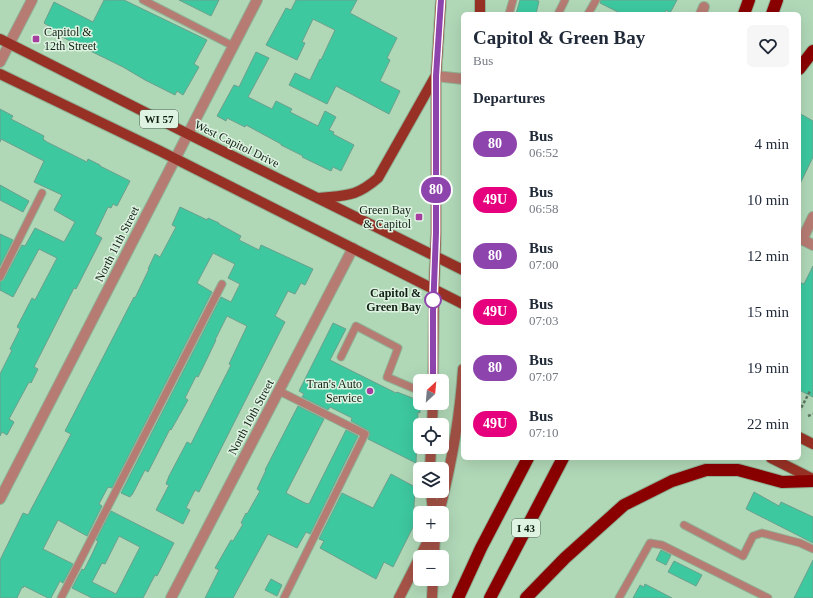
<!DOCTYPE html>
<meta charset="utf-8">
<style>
:root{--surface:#fff;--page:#f6f6f7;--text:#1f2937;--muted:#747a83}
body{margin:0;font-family:"Times New Roman",serif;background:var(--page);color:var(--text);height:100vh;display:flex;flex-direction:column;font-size:15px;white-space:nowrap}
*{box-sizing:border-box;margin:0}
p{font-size:13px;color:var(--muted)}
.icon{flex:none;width:22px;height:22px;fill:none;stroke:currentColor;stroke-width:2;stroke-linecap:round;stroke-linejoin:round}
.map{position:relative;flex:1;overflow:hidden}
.details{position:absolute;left:461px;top:12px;width:340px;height:448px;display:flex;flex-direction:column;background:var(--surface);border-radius:6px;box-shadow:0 4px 16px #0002}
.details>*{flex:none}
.badge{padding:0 8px;border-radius:13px;font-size:14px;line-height:26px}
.needle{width:26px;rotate:26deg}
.tools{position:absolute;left:413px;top:374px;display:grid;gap:8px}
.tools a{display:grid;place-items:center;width:36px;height:36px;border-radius:6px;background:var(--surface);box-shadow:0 4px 16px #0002;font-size:20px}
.map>.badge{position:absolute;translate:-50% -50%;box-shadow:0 0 0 2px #fff}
h2{padding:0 12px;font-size:15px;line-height:36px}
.round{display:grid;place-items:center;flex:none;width:42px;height:42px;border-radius:6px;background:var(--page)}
.summary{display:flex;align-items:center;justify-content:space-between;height:68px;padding:0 12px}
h1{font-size:19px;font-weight:600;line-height:30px}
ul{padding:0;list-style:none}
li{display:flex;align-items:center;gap:12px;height:56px;padding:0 12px}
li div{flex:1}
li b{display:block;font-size:15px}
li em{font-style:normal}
li .badge{min-width:44px;font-weight:700;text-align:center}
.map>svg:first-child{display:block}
.building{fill:#3dc8a0;stroke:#6ba08d;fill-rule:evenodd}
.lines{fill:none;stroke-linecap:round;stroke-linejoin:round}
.lane-casing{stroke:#90b396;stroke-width:9}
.street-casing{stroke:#90b396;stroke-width:12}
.secondary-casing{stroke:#90b396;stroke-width:12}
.primary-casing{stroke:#90b396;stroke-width:12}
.highway-casing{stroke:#90b396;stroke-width:14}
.path{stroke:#5d7862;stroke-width:2.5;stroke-dasharray:3 2;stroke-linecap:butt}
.lane{stroke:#b67c73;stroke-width:7}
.street{stroke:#b67c73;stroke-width:10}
.secondary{stroke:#a65347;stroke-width:10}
.primary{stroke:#983125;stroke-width:10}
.highway{stroke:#8a0000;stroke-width:12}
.line-casing{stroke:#fff;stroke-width:9}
.line{stroke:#8e44ad;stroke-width:6}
.poi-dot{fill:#a63ea1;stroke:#dff3e2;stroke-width:1.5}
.stop-dot{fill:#fff;stroke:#8e44ad;stroke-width:2}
.labels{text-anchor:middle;stroke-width:3;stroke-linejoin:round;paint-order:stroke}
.shield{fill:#dff3e2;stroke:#4f6052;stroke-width:1}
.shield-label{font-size:11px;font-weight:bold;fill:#112114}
.poi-label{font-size:12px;fill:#112114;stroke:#dff3e2;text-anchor:end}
.street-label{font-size:12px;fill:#112114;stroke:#dff3e2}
.stop-label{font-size:12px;font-weight:bold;fill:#112114;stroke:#dff3e2;text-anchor:end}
</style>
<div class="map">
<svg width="813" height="598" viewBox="0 0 813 598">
<rect width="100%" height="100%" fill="#b0d8b7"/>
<!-- building -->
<g class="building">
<path d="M104 0H124L207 40 194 64 199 67 183 95 177 91 175 95 145 80 123 67 50 31 52 28 44 23 54 2 93 22Z"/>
<path d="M179 0H219L211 16Z"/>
<path d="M296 0H357L350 13 397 38 387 58 390 60 380 81 400 91 389 114 336 86 327 104 289 85 295 73 310 80 320 59 321 60 335 30 313 19 302 42 305 43 297 60 266 45 286 8 291 10Z"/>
<path d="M520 0H534L539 1 536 14H516Z"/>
<path d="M601 0H677L670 13 666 10 664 14H622L600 3Z"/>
<path d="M256 52 269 58 248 97 272 109 276 101 292 109 290 112 318 126 325 111 336 117 329 130 334 132 333 134 354 145 341 171 333 167 331 171 302 157 303 156 281 145V144L246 125 245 127 227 118 226 121 217 116 234 85 239 87Z"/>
<path d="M0 109 13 116 11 119 44 136 43 139 47 142 87 162 88 159 100 165V166L130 181 117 206 113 204 111 208 108 207 95 234 102 238 76 289 74 288 34 367 38 369 31 383 29 382 9 419 14 422 7 435 2 432 0 436V374L12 350 10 349 20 329 17 327 32 298 35 300 57 258 39 249 13 297 0 290V282L4 279 22 245 25 246 35 228 64 242 75 222 54 210 62 195 34 182 44 161 1 139 0 142Z"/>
<path d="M799 113 813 121V157L799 186Z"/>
<path d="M0 185 29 201 23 212 0 200Z"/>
<path d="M180 207 201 217 207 220 208 218 219 223V224L241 236 239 240 259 250 261 245 313 269 305 285 301 283 295 294 288 291 275 316 285 322 199 492 195 490 186 508 190 510 183 524 156 510 169 485 166 484 169 476 187 442 191 444 201 424 231 365 229 364 247 326 227 316 215 340H216L205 363 198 377 196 376 185 398 188 400 171 430 170 429 148 472 145 470 132 495H131L130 497 121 493 221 297 231 302 240 284 228 278 235 264 213 253 197 283 212 292 112 488 108 487 99 504 102 506 87 536 58 520 43 549 73 564 63 583 60 581 51 598H48L24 586 23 588 22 587 17 598H0V560L23 513 28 515 61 453 71 434 65 431 134 297 135 298 149 269H148L155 254 160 257 176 227 172 225Z"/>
<path d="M0 234 13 240 0 266Z"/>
<path d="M813 266V397L799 390V282L804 284Z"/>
<path d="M333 323 346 329 330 360 396 393 397 392 420 401V413L418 412 416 463 368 439 370 434 369 431 351 421 352 418 330 407 328 410 302 397 304 394 299 391Z"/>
<path d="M298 406 324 419 286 493 305 503 309 504 346 430 358 436 310 534 306 532 297 548 268 534 233 598H205L219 570 215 568 231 540 233 541 243 524 241 523 246 513 247 514 260 491 257 489 266 470H265Z"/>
<path d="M391 474 415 487 413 527 393 567 384 562 376 579 320 548 324 541 319 539 342 493 373 508Z"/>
<path d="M754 492 779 506 781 502 813 517V543L746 509Z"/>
<path d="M111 511 174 543 157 576 155 575 143 598H92L72 588 82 569 84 570 92 554 98 541 96 540ZM119 536 140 547 116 594 92 582 102 563 105 564Z"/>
<path d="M661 550 671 555 666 565 656 560Z"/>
<path d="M813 560V598H794Z"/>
<path d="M674 561 702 575 696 586 668 572Z"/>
<path d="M271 579 282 585 277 596 265 590Z"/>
<path d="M645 584 672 598H633L640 585 644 587Z"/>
</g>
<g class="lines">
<!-- lane casing -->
<g class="lane-casing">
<g id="lane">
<path d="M143 0 233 46"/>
<path d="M509 14 513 0"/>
<path d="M558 14 565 0"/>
<path d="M588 14 596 0"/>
<path d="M0 277 42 193"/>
<path d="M341 357 356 326 398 348 387 377 420 391"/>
<path d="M279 391 365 434 284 598"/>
<path d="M684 525 743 556 753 536 762 533 800 543 813 549"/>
<path d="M61 598 222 284"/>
<path d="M619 598 650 543 662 545 768 598"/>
</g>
</g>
<!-- street casing -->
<g class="street-casing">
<g id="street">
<path d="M701 14 704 7"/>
<path d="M0 62 32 0"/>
<path d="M436 76 463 79"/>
<path d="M799 238 813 245"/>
<path d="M802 240 813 217"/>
<path d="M0 499 257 0"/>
<path d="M171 598 353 248"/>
</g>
</g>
<!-- secondary casing -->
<g class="secondary-casing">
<g id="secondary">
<path d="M433 381 434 289"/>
<path d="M432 425 433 403"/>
<path d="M430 469 431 447"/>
<path d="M431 491 433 513"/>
<path d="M439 513C451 466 460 417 463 369"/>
<path d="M434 557 435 535"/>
<path d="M399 598 431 535"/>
<path d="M432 598 433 579"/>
</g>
</g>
<!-- primary casing -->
<g class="primary-casing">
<g id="primary">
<path d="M480 14V0"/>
<path d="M0 39 188 134 463 270"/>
<path d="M0 74 160 151 463 304"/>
<path d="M319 198C347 195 356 197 378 178L435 77"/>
<path d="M434 289 436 233V76L441 0"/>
<path d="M799 437 813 444"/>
<path d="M771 458 813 479"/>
</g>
</g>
<!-- highway casing -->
<g class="highway-casing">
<g id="highway">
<path d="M744 14 749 0"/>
<path d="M772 14 777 0"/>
<path d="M799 69 813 51"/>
<path d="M458 598 481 548 528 458"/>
<path d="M490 598 563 458"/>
<path d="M526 598 565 558 624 505 672 481 706 470H738L782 482 813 481"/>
</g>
</g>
<!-- path -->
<g class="path">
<path d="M799 412 810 391"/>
<path d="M808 416 813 414"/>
</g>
<!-- lane -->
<use href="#lane" class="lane"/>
<!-- street -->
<use href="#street" class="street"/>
<!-- secondary -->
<use href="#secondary" class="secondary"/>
<!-- primary -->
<use href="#primary" class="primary"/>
<!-- highway -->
<use href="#highway" class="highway"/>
</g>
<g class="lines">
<!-- line casing -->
<g class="line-casing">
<path id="line" d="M433 381V312L436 233V76L441 0"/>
</g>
<!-- line -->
<use href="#line" class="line"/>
</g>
<!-- markers -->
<g class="poi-dot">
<rect x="32" y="35" width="8" height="8" rx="2"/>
<rect x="415" y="213" width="8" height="8" rx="2"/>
<circle cx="370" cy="391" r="4"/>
</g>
<circle class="stop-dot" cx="433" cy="300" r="8"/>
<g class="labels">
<!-- shield labels -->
<g class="shield">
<rect x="140" y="110" width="38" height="18" rx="3"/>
<rect x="512" y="519" width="28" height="18" rx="3"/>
</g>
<g class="shield-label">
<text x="159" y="123">WI 57</text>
<text x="526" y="532">I 43</text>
</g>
<!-- poi labels -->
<g class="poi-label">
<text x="44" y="36" text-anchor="start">Capitol &amp;<tspan x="44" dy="14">12th Street</tspan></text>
<text x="411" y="214">Green Bay<tspan x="411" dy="14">&amp; Capitol</tspan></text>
<text x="362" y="388">Tran's Auto<tspan x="362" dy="14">Service</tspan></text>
</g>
<!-- street labels -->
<g class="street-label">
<text transform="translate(237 144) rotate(26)" y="4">West Capitol Drive</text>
<text transform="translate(117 244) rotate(-63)" y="4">North 11th Street</text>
<text transform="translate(251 417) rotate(-62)" y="4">North 10th Street</text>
</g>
<!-- stop labels -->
<g class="stop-label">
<text x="421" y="297">Capitol &amp;<tspan x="421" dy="14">Green Bay</tspan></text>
</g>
</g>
</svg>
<div class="tools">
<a><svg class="needle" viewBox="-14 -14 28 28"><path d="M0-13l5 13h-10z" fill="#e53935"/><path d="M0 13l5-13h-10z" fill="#747a83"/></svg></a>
<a><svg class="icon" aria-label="locate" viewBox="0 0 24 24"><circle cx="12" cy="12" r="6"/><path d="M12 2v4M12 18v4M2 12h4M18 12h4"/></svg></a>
<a><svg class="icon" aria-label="layers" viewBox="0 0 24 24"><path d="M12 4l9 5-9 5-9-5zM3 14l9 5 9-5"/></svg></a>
<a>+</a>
<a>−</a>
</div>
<b class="badge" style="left:436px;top:190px;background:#8e44ad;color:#fff">80</b>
<section class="details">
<div class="summary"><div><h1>Capitol &amp; Green Bay</h1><p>Bus</p></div><a class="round"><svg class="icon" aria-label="heart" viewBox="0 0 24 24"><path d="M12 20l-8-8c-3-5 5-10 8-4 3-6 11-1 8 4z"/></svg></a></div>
<h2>Departures</h2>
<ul>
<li><span class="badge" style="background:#8e44ad;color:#fff">80</span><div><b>Bus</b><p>06:52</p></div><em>4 min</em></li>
<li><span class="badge" style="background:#e6007e;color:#fff">49U</span><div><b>Bus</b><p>06:58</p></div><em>10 min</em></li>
<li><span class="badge" style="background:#8e44ad;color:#fff">80</span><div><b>Bus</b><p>07:00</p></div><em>12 min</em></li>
<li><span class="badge" style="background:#e6007e;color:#fff">49U</span><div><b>Bus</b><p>07:03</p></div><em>15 min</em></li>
<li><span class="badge" style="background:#8e44ad;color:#fff">80</span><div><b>Bus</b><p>07:07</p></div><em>19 min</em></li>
<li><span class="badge" style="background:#e6007e;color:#fff">49U</span><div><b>Bus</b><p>07:10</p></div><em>22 min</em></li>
</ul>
</section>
</div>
